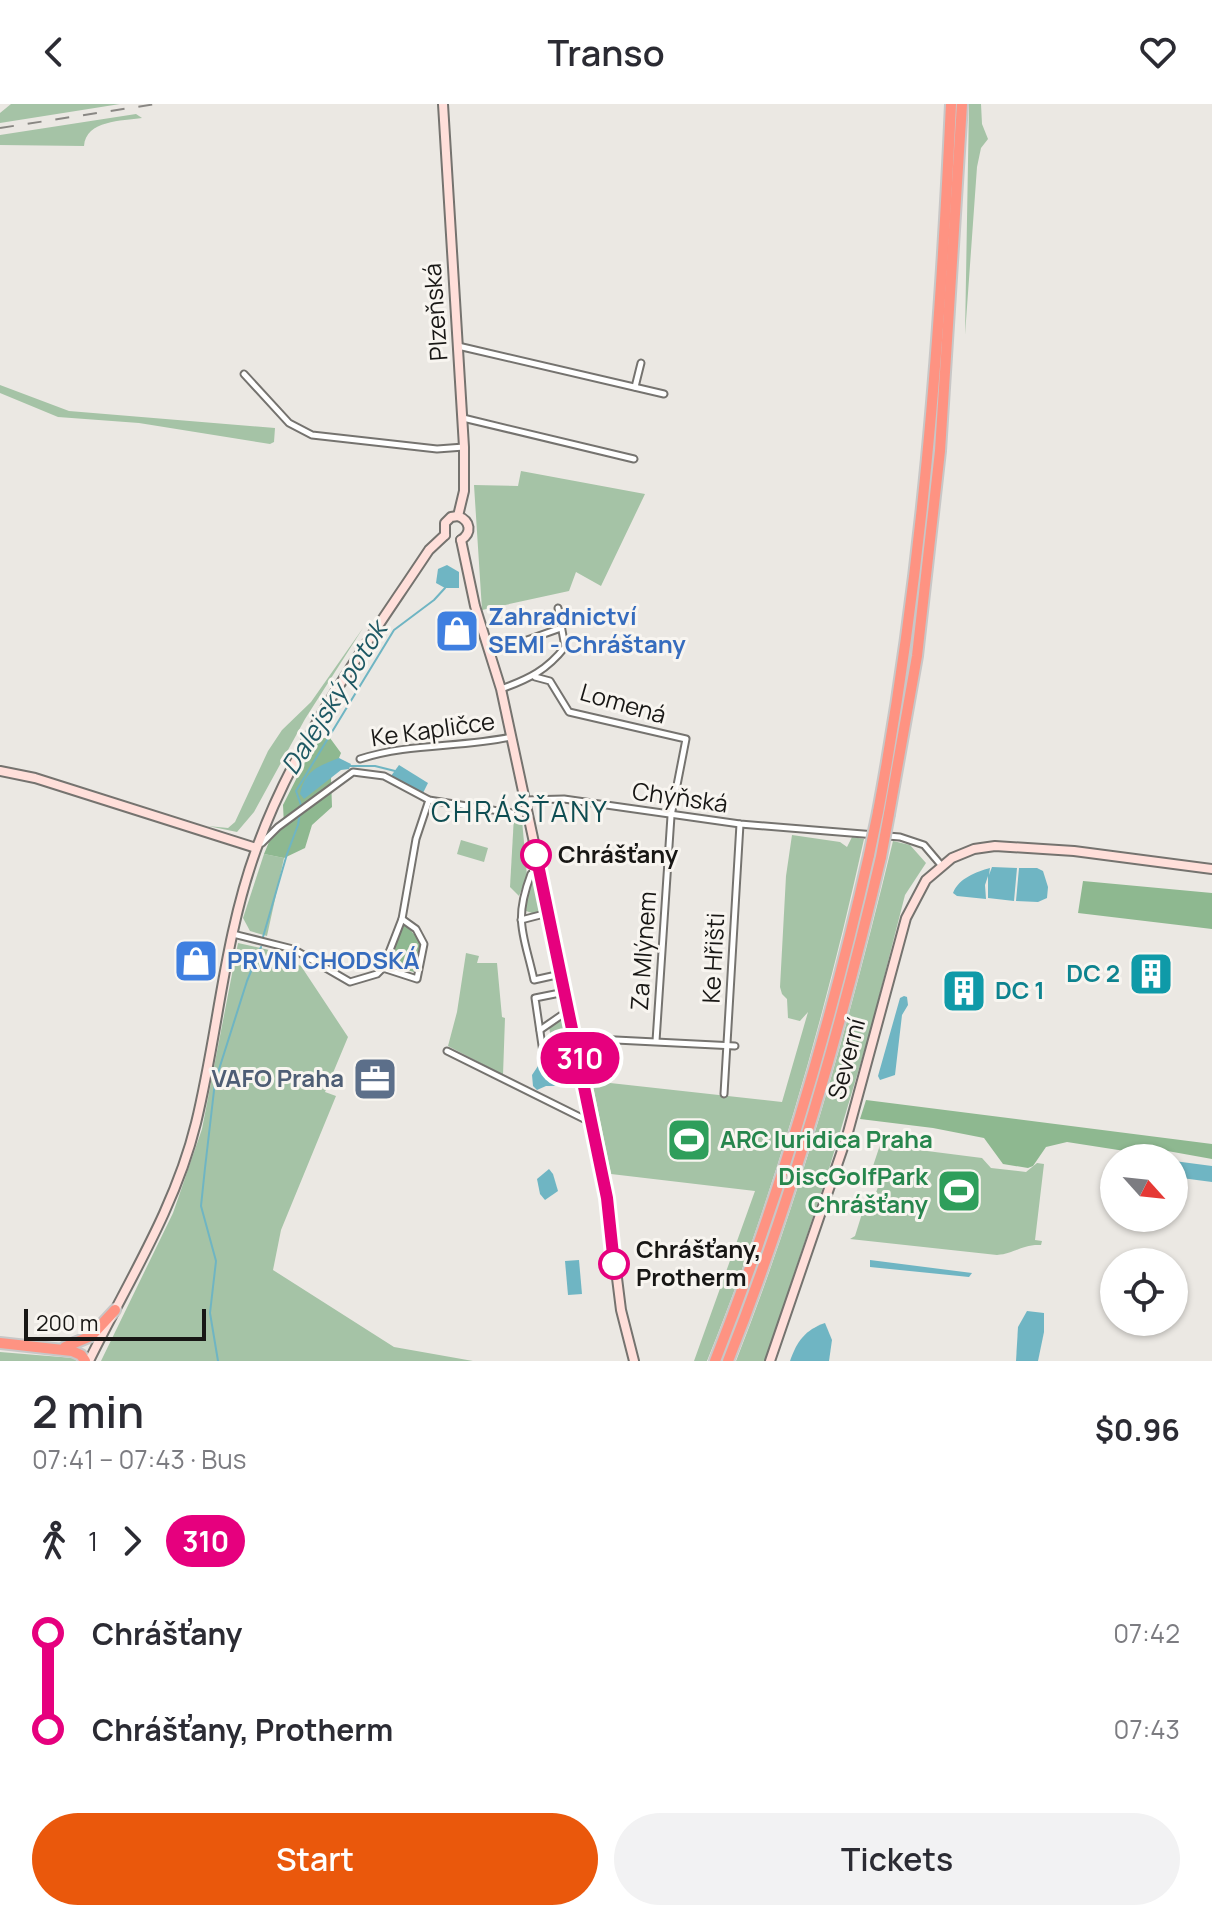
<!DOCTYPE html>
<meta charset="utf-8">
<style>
:root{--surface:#fff;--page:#f2f2f3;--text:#2b2b33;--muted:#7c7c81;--accent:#ea580c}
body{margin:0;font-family:Manrope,sans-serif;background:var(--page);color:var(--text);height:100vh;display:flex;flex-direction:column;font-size:30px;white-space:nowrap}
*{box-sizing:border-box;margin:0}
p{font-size:26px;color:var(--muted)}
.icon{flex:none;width:44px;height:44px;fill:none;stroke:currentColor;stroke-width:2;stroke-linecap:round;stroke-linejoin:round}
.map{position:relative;height:1257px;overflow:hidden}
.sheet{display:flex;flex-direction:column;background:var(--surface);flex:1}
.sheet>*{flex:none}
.badge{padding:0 16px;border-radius:26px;font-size:28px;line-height:52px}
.needle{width:52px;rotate:117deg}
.controls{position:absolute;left:1100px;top:1040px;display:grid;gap:16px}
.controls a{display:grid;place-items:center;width:88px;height:88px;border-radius:50%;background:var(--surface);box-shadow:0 2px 6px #0004;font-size:40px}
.scale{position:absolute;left:24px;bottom:20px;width:182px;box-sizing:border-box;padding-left:8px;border:4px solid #181715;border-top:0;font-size:22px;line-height:28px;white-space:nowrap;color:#181715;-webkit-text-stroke:6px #f8f5f0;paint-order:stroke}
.map>.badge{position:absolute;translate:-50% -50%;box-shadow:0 0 0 4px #fff}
.legs{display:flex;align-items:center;gap:12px;height:88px;padding:0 32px;font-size:26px}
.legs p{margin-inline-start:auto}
.head{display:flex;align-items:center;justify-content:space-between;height:136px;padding:0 32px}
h1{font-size:44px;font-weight:600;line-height:60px}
.cta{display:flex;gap:16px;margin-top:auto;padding:16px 32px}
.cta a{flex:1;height:92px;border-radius:48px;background:var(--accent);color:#fff;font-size:32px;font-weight:600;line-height:92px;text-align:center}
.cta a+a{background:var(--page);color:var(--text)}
ul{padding:0 32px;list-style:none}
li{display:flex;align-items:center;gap:28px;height:96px;font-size:30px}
li i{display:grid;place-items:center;width:12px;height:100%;margin:0 10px;background:currentColor}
li i::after{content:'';width:20px;height:20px;margin:-10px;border:6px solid;border-radius:50%;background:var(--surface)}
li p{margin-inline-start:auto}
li:first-child i{background:linear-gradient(#0000 50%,currentColor 0)}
li:last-child i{background:linear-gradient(currentColor 50%,#0000 0)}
header{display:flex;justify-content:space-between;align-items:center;height:104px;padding:0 32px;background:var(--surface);font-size:36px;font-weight:600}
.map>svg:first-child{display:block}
.green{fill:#a5c3a6}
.forest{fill:#8eb890}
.water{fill:#6fb5c3}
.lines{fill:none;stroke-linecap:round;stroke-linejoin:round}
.stream{stroke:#6fb5c3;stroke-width:2}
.street-casing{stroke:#75736f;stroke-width:9}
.secondary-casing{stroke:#75736f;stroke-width:12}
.highway-casing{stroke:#c8c7c7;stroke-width:14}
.street{stroke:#fff;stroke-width:5}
.secondary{stroke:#ffdfda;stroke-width:8}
.highway{stroke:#fe9382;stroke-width:10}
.rail{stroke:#898783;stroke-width:2;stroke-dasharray:14 14;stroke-linecap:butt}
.highway-bridge-casing{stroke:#c8c7c7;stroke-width:14;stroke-linecap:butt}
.highway-bridge{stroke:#fe9382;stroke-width:10}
.line-1-casing{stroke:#fff;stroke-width:18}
.line-1{stroke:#e6007e;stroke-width:12}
.stop-1-dot{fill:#fff;stroke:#e6007e;stroke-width:4}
.labels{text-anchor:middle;stroke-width:6;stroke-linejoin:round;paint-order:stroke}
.street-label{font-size:24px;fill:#181715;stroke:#f8f5f0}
.shop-label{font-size:24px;font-weight:bold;fill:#366cbe;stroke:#f8f5f0;text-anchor:start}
.stop-label{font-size:24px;font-weight:bold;fill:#181715;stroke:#f8f5f0;text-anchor:start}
.culture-label{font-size:24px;font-weight:bold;fill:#0d838f;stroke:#f8f5f0;text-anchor:end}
.service-label{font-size:24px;font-weight:bold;fill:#4e5e75;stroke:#f8f5f0;text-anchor:end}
.leisure-label{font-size:24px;font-weight:bold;fill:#27864d;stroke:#f8f5f0;text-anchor:start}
.water-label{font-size:26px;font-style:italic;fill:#1d5863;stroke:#f8f5f0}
.quarter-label{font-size:28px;letter-spacing:2px;fill:#0e4d52;stroke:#f8f5f0}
</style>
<header><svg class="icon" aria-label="back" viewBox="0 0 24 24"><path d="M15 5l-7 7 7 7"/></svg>Transo<svg class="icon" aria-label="heart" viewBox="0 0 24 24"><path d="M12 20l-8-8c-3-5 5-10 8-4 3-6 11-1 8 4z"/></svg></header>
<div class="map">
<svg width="1212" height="1257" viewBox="0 0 1212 1257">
<rect width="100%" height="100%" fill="#ebe8e3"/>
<!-- green -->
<g class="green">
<path d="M11 0H120L0 19V9Z"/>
<path d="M969 0H981L982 20 988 35 981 44 977 63 965 231Z"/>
<path d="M136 10 142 14C122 17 86 16 84 42L0 41V31Z"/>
<path d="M0 281 69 307 275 324 274 338 270 340 139 319 58 313 0 289Z"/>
<path d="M521 367 645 390 601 482 576 468 569 487 482 506 474 381 518 382Z"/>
<path d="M363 524 305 615 254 708 237 728 208 722 228 724 235 718 268 647 282 626 311 598Z"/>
<path d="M514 712 522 716 527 772 519 792 510 783Z"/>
<path d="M792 731 840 738 847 743 852 733 864 735C825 912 775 1089 707 1257H694L755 1087 611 1070 592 977 782 998 808 908 800 917 788 914 787 895 782 890 780 883 786 772Z"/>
<path d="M461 736 488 744 484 758 457 750Z"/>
<path d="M893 737 910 741 926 759 905 791 870 928 829 1065 765 1257H736C803 1086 850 915 893 737Z"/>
<path d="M264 750 284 754 267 832 250 827 243 814Z"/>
<path d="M536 774 544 807 535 810 526 807 524 796 529 777Z"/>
<path d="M238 839 269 846 301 862 348 933 325 988 336 992 281 1126 273 1166 394 1243 473 1257H101L173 1109 202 1025Z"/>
<path d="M466 849 479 852 477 859H497L502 913 505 914 503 971 448 942 457 908Z"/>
<path d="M565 912 576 954 572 958 554 950 549 923 553 917Z"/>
<path d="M880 1041 982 1054 991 1064 1026 1068 1037 1059 1044 1060 1035 1136 1042 1137 1041 1141C1021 1140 1015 1150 997 1151L850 1135 855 1132 865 1100 871 1102 881 1075 870 1071Z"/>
<path d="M0 1248 73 1254 77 1257H0Z"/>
</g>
<!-- forest -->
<g class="forest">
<path d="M317 634H330L341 649 331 674 332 703 312 721 305 744 284 754 264 750 269 738 284 722 283 701Z"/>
<path d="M1083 777 1212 789V825L1078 809Z"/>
<path d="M404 819 421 838 414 868 388 861Z"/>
<path d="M866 996 1212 1040V1055L1162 1046 1144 1050 1067 1038 1046 1043 1033 1062 1028 1064 1003 1060 984 1034 933 1024 860 1015Z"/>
</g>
<!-- water -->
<g class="water">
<path d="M447 461 459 468V484H445L436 479 438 465Z"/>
<path d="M339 654 351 660 349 665 341 666 304 695 300 690C305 666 319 662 339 654Z"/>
<path d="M399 661 428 679 423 689 391 672Z"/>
<path d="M992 763 1017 764 1014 797 988 794V772L985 781 986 795 957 792 953 789C959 774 976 768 990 764L989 771Z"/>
<path d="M1019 764H1037L1043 767 1048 783 1047 794 1038 798 1016 797Z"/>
<path d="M904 892 907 893 908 901 902 911 895 971 880 976 878 972 900 894Z"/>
<path d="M538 962H554L562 970 557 982H546L537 986 533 982 532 971Z"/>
<path d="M1174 1057 1212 1062V1078L1174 1073Z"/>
<path d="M549 1065 553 1070 558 1087 545 1096 540 1090 537 1075Z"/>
<path d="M579 1156 582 1190 568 1191 565 1157Z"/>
<path d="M870 1156 972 1169 969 1173 870 1163Z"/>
<path d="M1027 1207 1044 1209V1228L1038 1257H1016L1018 1223Z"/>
<path d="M825 1219 832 1236 829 1257H790C797 1237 805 1226 825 1219Z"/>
</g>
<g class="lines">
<!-- stream -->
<g class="stream">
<path d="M349 662H375L395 667"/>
<path d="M263 833 287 750 298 721 301 701 296 687 394 526 434 496 445 484"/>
<path d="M218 1257 210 1209 216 1157 201 1102 205 1064 215 978 247 877 261 843"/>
</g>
<!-- street casing -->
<g class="street-casing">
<g id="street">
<path d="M458 242 664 290"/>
<path d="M244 270 289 319 312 331 437 345 464 343"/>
<path d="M635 283 641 259"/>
<path d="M463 314 634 355"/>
<path d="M490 549 561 524"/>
<path d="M535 573 550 577 569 608 686 635 671 712 656 937"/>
<path d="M501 585C529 575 547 566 565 543L558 504"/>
<path d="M360 655C409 639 460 644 511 633"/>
<path d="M526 696 564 695 740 720 900 733 924 741 941 761"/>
<path d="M262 739 278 723 353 668 384 672 429 696 512 709"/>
<path d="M540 771 531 770C513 818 524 830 534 876L561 870"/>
<path d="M521 816 548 809"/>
<path d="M233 830 293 845 350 878 377 870 383 864"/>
<path d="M383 864 402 815 416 735 429 696"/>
<path d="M383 864 417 875 424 840 416 825 402 815"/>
<path d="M565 888 535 894 544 955 581 965"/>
<path d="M540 926 569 906"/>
<path d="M576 934 735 942"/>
<path d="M447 947 584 1015 592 1014"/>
<path d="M724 990 740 720"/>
</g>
</g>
<!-- secondary casing -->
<g class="secondary-casing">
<g id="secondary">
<path d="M443 0 464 343V387L458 412"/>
<path d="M458 412C471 417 472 429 461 436"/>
<path d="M445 431V419L451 413 458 412"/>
<path d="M461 436 475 502 501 585 576 934 607 1094 621 1206 634 1257"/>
<path d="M0 667 35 674 256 744"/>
<path d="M89 1257C127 1179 175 1105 196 1019 218 929 224 834 256 746 294 638 366 541 429 446L445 431"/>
<path d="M770 1257 847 1032 906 814 926 776 952 754 974 745 995 742 1074 747 1212 765"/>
</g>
</g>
<!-- highway casing -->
<g class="highway-casing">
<g id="highway">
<path d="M878 708C922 471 940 240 951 0"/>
<path d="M889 710 917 552 940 347 962 0"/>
<path d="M0 1239 72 1247 81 1251 85 1257"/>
<path d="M65 1243 91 1232 115 1206"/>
<path d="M715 1257C780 1092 830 923 869 751"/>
<path d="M728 1257C793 1093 841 924 881 753"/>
</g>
</g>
<!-- street -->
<use href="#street" class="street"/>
<!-- secondary -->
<use href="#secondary" class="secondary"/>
<!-- highway -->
<use href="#highway" class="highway"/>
<!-- rail -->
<path class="rail" d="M0 24 156 0"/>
<!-- highway-bridge casing -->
<g class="highway-bridge-casing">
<g id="highway-bridge">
<path d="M869 751 878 708"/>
<path d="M881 753 889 710"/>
</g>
</g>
<!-- highway-bridge -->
<use href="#highway-bridge" class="highway-bridge"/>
</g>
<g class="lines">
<!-- line-1 casing -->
<g class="line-1-casing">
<path id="line-1" d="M536 751 607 1094 614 1160"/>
</g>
<!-- line-1 -->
<use href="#line-1" class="line-1"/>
</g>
<!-- icons -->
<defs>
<g id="shop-square" transform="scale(2.3)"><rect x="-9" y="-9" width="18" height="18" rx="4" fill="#3f7fe0" stroke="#f8f5f0"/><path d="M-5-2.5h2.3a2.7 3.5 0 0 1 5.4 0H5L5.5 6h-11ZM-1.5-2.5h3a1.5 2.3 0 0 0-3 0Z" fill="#fff"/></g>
<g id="building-square" transform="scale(2.3)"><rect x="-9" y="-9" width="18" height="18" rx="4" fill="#0f9aa8" stroke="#f8f5f0"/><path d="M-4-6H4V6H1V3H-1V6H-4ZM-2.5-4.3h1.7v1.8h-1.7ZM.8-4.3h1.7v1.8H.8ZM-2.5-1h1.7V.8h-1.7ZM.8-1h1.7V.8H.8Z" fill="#fff"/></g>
<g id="office-square" transform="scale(2.3)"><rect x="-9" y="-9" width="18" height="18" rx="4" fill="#5c6f8a" stroke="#f8f5f0"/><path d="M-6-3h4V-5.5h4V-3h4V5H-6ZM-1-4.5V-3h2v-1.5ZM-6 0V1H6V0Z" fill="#fff"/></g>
<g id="stadium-square" transform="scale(2.3)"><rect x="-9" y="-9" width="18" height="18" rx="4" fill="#2e9e5b" stroke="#f8f5f0"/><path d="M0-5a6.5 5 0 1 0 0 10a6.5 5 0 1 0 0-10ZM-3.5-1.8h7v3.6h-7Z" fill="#fff"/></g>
</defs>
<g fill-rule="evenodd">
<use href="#shop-square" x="457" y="527"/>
<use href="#shop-square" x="196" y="857"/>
<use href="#building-square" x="1151" y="870"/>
<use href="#building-square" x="964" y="887"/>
<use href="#office-square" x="375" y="975"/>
<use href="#stadium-square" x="689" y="1036"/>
<use href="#stadium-square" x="959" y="1087"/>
</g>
<!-- markers -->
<g class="stop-1-dot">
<circle cx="536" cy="751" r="14"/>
<circle cx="614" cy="1160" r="14"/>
</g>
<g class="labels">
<!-- street labels -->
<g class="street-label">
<text transform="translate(436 208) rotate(-94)" y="8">Plzeňská</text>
<text transform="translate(623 600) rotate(16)" y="8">Lomená</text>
<text transform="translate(433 626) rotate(-8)" y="8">Ke Kapličce</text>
<text transform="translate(680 694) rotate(8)" y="8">Chýňská</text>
<text transform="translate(644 847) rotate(-86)" y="8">Za Mlýnem</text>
<text transform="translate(714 854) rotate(-87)" y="8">Ke Hřišti</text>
<text transform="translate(847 955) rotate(-75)" y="8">Severní</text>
</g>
<!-- shop labels -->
<g class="shop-label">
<text x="488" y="521">Zahradnictví<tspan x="488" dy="28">SEMI - Chráštany</tspan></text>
<text x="227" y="865">PRVNÍ CHODSKÁ</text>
</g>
<!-- stop labels -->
<g class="stop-label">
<text x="558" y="759">Chrášťany</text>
<text x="636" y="1154">Chrášťany,<tspan x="636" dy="28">Protherm</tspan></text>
</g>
<!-- culture labels -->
<g class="culture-label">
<text x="1120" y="878">DC 2</text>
<text x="995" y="895" text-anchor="start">DC 1</text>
</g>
<!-- service labels -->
<g class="service-label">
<text x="344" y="983">VAFO Praha</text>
</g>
<!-- leisure labels -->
<g class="leisure-label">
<text x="720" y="1044">ARC Iuridica Praha</text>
<text x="928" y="1081" text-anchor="end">DiscGolfPark<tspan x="928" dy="28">Chrášťany</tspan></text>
</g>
<!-- water labels -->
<g class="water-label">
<text transform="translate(334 594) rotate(-58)" y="9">Dalejský potok</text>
</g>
<!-- quarter labels -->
<g class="quarter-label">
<text x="520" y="718">CHRÁŠŤANY</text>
</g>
</g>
</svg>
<div class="controls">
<a><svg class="needle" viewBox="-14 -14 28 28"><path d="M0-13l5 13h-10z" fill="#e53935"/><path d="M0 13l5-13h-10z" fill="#7c7c81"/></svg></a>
<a><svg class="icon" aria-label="locate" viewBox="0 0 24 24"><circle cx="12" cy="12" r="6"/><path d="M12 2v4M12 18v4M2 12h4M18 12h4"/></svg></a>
</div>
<div class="scale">200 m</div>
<b class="badge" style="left:580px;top:954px;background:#e6007e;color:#fff">310</b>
</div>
<section class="sheet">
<div class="head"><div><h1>2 min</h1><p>07:41 – 07:43 · Bus</p></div><b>$0.96</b></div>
<div class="legs"><svg class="icon" aria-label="walk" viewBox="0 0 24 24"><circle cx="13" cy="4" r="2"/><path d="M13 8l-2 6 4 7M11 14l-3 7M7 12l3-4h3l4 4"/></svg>1<svg class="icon" aria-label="forward" viewBox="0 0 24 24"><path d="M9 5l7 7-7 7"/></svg><b class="badge" style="background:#e6007e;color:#fff">310</b></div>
<ul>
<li><i style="color:#e6007e"></i><b>Chrášťany</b><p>07:42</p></li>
<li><i style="color:#e6007e"></i><b>Chrášťany, Protherm</b><p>07:43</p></li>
</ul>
<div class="cta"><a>Start</a><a>Tickets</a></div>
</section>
